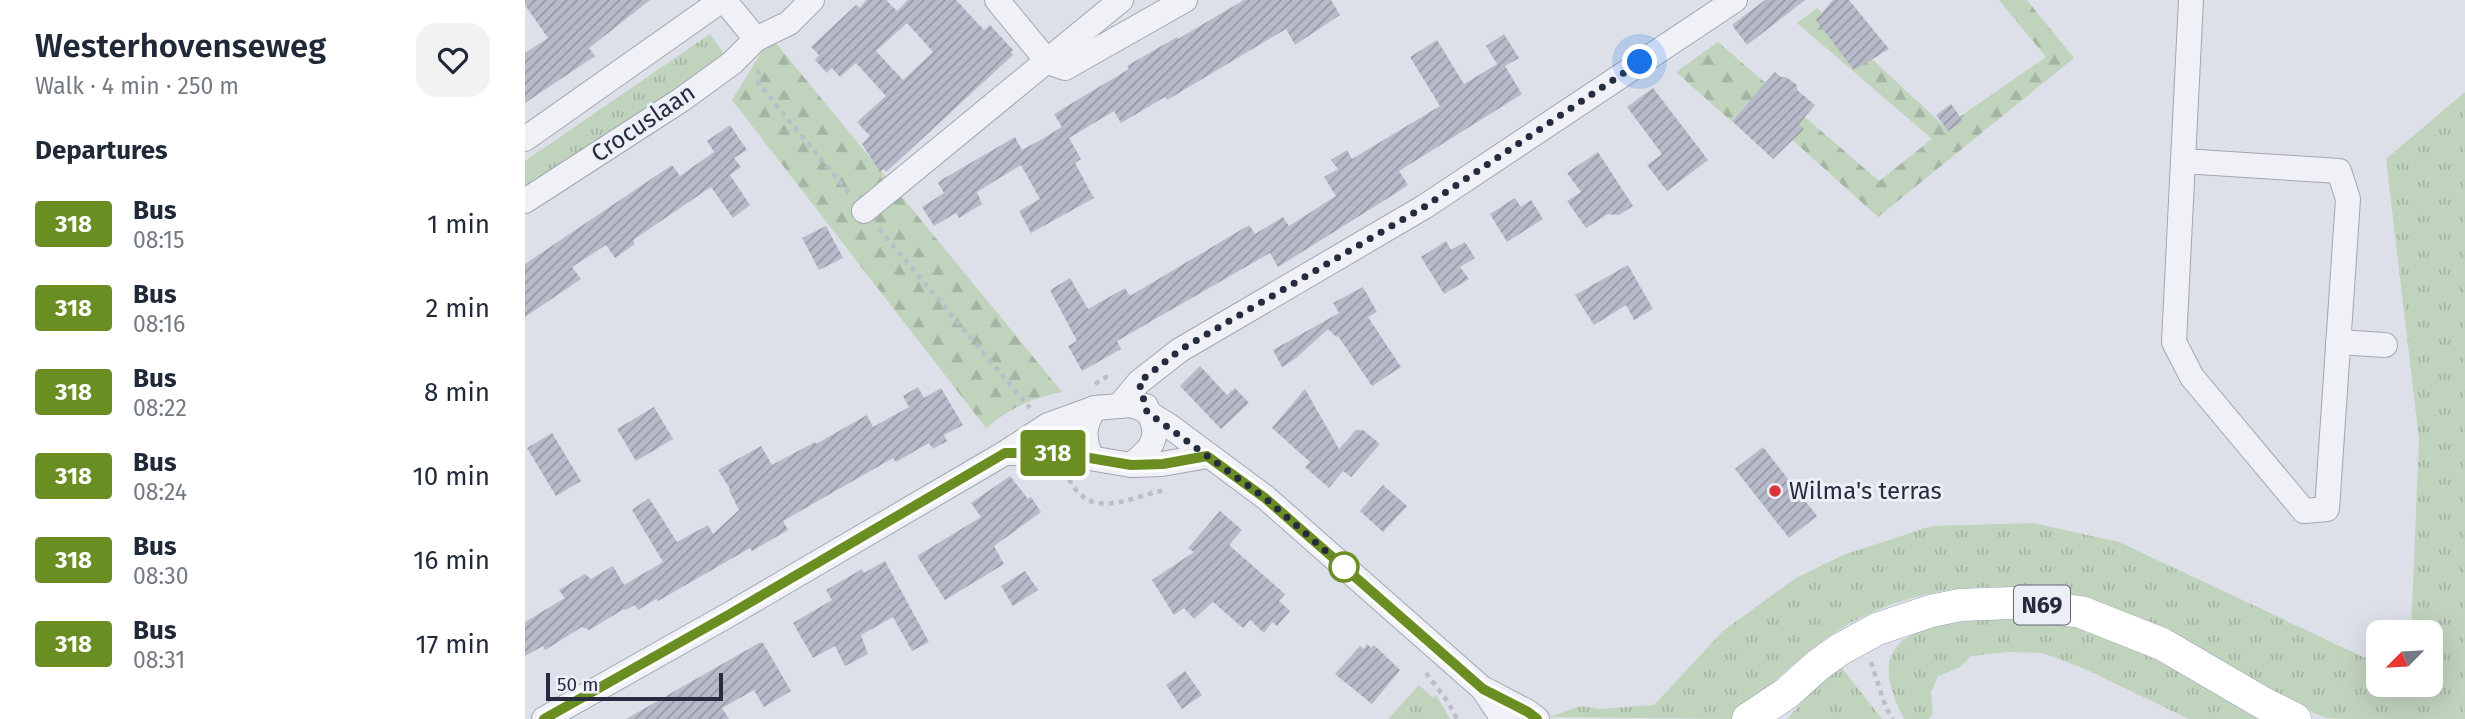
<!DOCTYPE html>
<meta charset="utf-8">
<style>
:root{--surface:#fff;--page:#f2f2f3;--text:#1f2937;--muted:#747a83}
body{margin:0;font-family:"Fira Sans",sans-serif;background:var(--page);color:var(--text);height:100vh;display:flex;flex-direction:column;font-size:26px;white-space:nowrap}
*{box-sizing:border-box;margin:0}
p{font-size:23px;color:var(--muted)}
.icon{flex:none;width:38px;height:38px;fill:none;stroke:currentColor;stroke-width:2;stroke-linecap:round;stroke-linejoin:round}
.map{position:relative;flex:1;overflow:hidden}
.details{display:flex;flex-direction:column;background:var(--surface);width:525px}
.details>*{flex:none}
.badge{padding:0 14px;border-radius:5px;font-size:24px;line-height:46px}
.needle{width:46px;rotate:246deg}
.controls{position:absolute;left:1841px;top:620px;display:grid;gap:14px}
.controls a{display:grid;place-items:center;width:77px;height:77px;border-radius:14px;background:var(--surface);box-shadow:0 7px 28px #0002;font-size:35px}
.scale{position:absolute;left:21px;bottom:18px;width:177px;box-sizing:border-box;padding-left:7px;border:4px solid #252c40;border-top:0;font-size:19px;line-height:24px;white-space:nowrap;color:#252c40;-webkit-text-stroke:5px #eceff6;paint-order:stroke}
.you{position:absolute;width:35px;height:35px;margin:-18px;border:5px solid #fff;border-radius:50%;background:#1a73e8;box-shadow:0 0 0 10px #1a73e833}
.map>.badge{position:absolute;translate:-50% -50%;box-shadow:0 0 0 4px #fff}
h2{padding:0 35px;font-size:26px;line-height:63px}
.round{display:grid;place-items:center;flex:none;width:74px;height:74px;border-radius:21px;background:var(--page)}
.overview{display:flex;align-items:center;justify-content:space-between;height:119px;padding:0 35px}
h1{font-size:33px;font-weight:600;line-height:52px}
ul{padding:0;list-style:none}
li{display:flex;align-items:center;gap:21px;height:84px;padding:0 35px}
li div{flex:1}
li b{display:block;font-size:26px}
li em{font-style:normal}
li .badge{min-width:77px;font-weight:700;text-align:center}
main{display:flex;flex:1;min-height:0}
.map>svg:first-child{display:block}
.grass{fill:url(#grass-tufts)}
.forest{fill:url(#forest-firs)}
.building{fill:url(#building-hatch);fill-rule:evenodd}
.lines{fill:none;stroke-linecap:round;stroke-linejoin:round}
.minor-casing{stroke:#a2a6b2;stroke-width:26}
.major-casing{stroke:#9ba2b5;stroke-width:33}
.path{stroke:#bbbec7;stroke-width:4.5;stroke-dasharray:5 5;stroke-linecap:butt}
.minor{stroke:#f0f1f6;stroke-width:24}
.major{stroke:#fff;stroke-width:32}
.line-casing{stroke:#fff;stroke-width:16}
.line{stroke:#6b8e23;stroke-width:10}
.walk{stroke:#252c40;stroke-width:7;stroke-dasharray:0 12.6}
.poi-dot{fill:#da3539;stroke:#eceff6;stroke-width:2.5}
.stop-dot{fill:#fff;stroke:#6b8e23;stroke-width:3.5}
.labels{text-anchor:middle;stroke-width:6;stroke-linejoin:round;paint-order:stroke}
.shield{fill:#eceff6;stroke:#616677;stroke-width:2}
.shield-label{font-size:23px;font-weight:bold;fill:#252c40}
.street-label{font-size:24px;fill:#252c40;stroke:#eceff6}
.poi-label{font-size:24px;fill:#252c40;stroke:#eceff6;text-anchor:start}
</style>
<main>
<section class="details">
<div class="overview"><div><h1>Westerhovenseweg</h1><p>Walk · 4 min · 250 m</p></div><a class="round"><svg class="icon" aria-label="heart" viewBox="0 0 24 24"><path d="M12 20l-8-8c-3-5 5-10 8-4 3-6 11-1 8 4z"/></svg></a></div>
<h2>Departures</h2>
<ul>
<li><span class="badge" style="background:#6b8e23;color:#fff">318</span><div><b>Bus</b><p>08:15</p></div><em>1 min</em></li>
<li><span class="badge" style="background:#6b8e23;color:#fff">318</span><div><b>Bus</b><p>08:16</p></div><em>2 min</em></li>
<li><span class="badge" style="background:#6b8e23;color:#fff">318</span><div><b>Bus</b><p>08:22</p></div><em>8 min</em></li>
<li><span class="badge" style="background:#6b8e23;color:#fff">318</span><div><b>Bus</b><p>08:24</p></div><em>10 min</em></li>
<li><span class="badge" style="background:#6b8e23;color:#fff">318</span><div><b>Bus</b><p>08:30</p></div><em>16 min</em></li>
<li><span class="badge" style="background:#6b8e23;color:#fff">318</span><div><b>Bus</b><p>08:31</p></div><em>17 min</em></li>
</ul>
</section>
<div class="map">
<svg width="1940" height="719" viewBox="0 0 1940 719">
<defs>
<pattern id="grass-tufts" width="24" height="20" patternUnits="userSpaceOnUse" patternTransform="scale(1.75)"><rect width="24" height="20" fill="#c0d3bd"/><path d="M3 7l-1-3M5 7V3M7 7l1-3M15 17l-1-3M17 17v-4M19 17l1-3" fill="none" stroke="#a5b5a4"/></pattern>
<pattern id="forest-firs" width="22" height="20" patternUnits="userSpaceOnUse" patternTransform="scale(1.75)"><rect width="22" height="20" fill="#c0d3bd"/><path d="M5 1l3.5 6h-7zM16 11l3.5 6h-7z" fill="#a5b5a4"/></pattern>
<pattern id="building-hatch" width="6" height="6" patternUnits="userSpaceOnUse" patternTransform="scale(1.75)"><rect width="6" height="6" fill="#b7bbc9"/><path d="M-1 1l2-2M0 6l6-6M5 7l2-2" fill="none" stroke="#9598a5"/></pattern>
</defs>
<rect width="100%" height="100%" fill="#dde0e8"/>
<!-- grass -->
<g class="grass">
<path d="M185 34 200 55 0 191V161Z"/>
<path d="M1940 92V719C1908 719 1876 719 1845 719 1831 719 1815 719 1802 718 1783 712 1763 699 1745 690 1705 668 1665 645 1624 624 1529 575 1407 572 1314 630 1275 654 1243 688 1210 719L1024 717 1056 706 1075 709 1129 705 1198 631 1271 578 1318 555 1407 526 1508 523 1594 542 1853 664V684H1906V632H1886L1894 439 1861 159Z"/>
<path d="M1459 619C1487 619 1517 619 1545 626 1615 643 1675 688 1738 719H1664L1558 668 1517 653 1482 652 1446 656 1435 667 1413 676 1406 692 1408 714 1403 719H1379C1336 637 1391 627 1459 619Z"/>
<path d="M1316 667 1357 719H1262L1294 683Z"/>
<path d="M894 685 908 698 911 695 925 719H863Z"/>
</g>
<!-- forest -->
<g class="forest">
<path d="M1474 0H1502L1549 58 1353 217 1224 101 1206 121 1151 72 1193 42 1354 181 1407 139 1272 23 1292 8 1420 127 1521 57Z"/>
<path d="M246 37 537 392C504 399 487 407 461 428L207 100Z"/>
</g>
<!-- building -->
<g class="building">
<path d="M0 0H125L64 48 70 56 0 103V53L23 38 0 5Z"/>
<path d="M341 0H361L372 11 383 0H431L459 30 465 25 488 50 486 52 488 55 361 172 359 169 355 172 337 144 345 136 332 122 361 96 331 63 315 77 307 68 302 73 290 60 294 55 286 47 331 5 335 8ZM382 23 408 52 378 80 351 51Z"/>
<path d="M719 0H806L815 15 770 45 761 29 642 100 640 97 596 123 589 111 544 138 556 159 550 163 569 198 506 233 494 211 515 199 496 165 452 192 457 204 434 218 431 213 409 226 397 207 419 193 413 183 418 179 490 137 497 150 517 139 537 127 529 114 604 69 602 66 652 37 653 39Z"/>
<path d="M1240 0H1280L1222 45 1207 25Z"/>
<path d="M1308 0H1324L1364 49 1329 70 1291 20Z"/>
<path d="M979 34 994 58 980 66 997 94 874 171 883 185 871 193 753 267 745 253 592 341 596 349 557 371 543 346 552 341 525 290 545 278 563 309 600 288 605 296 724 225 730 234 758 217 764 226 811 196 799 177 813 169 806 160 822 150 827 159 915 106 885 57 912 40 939 84 972 64 961 46Z"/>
<path d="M1250 72 1256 77H1261L1272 85V90L1290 105 1274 124 1279 129 1248 159 1207 121Z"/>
<path d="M1128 88 1183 160 1142 191 1122 165 1137 154 1102 107Z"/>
<path d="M1426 104 1438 121 1423 131 1411 115Z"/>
<path d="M205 125 222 150 209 158 216 167 205 175 225 205 208 218 186 187 108 240 110 244 90 258 81 245 47 267 56 279 0 317V264L147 165 155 176 189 152 182 141Z"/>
<path d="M1073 152 1108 206 1094 215 1083 214 1061 228 1042 201 1056 192 1042 173Z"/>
<path d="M990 198 996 207 1006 200 1018 219 982 242 965 214Z"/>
<path d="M301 226 318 258 294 270 277 238Z"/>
<path d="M921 241 926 250 940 242 950 258 935 267 944 279 919 294 896 257Z"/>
<path d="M1103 265 1128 309 1109 320 1101 305 1069 325 1050 295Z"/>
<path d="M838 287 852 312 843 317 876 367 847 386 813 336 811 337 803 329 770 359 757 367 748 350 814 313 808 303Z"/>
<path d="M675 366 702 395 710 388 724 403 696 429 655 386Z"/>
<path d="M393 387 399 398 416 388 438 425 419 435 422 441 408 449 404 443 371 462 368 458 258 521 263 530 227 551 225 548 133 601 131 599 113 610 110 605 100 610 99 609 64 630 57 627 20 650 18 646 0 656V622L40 598 34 590 60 574 66 579 88 566 99 585 138 562 107 510 124 498 152 542 183 525 188 534 214 510 204 490 205 489 193 470 236 446 247 465 290 442 291 444 342 415 348 427 384 407 378 396Z"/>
<path d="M780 389 814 449 831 430H838L855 444 826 477 818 471 804 488 780 467 785 462 747 428Z"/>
<path d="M129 407 148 439 111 461 92 429Z"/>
<path d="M27 433 56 481 31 496 2 448Z"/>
<path d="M1238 447 1292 516 1264 538 1210 469Z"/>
<path d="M485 476 503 499 506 497 516 512 469 546 479 564 420 600 392 556 456 517 446 503Z"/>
<path d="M858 485 882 506 858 532 835 511Z"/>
<path d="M695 511 717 530 704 545 760 594 754 601 765 611 752 626 747 622 739 633 725 620 718 628 688 602 669 619 659 608 649 615 627 580 669 552 663 548Z"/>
<path d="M360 561 404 642 387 651 368 617 336 635 343 654 320 666 310 646 288 658 268 623 307 600 301 590 337 569 339 573Z"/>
<path d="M500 571 513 590 488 606 476 586Z"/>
<path d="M234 643H238L266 691 239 707 229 690 197 708 204 719H101Z"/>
<path d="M842 644 846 648 849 645 875 670 847 704 810 674 835 646 839 649Z"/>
<path d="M660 671 677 695 657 709 641 685Z"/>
</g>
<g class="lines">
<!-- minor casing -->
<g class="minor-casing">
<g id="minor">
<path d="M199 0 231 39"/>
<path d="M472 0 523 62 540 68 660 0"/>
<path d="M0 139 197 0"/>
<path d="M1658 161 1814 171 1823 199 1802 509 1779 511 1667 377 1649 342 1666 0"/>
<path d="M0 201 156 100 207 63 231 39 264 23 287 0"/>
<path d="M339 211 596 0"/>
<path d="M1813 342 1860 345"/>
<path d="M594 406 614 382 655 350 899 207 1210 0"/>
<path d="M480 453H535L606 465 637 464 682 456"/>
<path d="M566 457C558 437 558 426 570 408"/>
<path d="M606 465C618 455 632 445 629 428 628 420 623 413 621 406"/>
<path d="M961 690 1003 712 1012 719"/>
<path d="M19 719 205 614 480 453 523 425 570 408 606 405 617 409 643 425 740 497 958 689 978 719"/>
</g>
</g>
<!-- major casing -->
<g class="major-casing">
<path id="major" d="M1223 719 1262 693 1293 665 1314 650 1352 629 1406 611 1435 605 1487 603 1556 612 1637 644 1738 703 1770 719"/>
</g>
<!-- path -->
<g class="path">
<path d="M233 70 234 84 324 193"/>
<path d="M354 229 505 408"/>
<path d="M570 384 581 377H587"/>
<path d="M544 479C567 523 605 496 641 490"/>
<path d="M1346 662 1361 708 1368 719"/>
<path d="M901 673 923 702 932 719"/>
</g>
<!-- minor -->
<use href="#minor" class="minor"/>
<!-- major -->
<use href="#major" class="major"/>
</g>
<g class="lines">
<!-- line casing -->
<g class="line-casing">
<path id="line" d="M19 719 205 614 480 453H535L606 465 638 464 682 456 740 498 958 689 1003 712 1012 719"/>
</g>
<!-- line -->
<use href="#line" class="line"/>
<!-- walk -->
<path class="walk" d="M819 567 740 498 622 412 614 382 655 350 899 207 1115 62"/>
</g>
<!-- markers -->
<circle class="poi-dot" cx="1250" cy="491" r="7"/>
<circle class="stop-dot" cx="819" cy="567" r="14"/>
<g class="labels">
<!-- shield labels -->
<rect class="shield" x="1489" y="585.5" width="56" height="39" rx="5"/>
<g class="shield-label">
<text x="1517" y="613">N69</text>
</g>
<!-- street labels -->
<g class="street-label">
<text transform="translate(118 123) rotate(-34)" y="8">Crocuslaan</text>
</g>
<!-- poi labels -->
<g class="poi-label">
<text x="1264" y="499">Wilma's terras</text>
</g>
</g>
</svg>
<div class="controls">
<a><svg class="needle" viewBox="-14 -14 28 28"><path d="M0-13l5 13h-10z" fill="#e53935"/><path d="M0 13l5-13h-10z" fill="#747a83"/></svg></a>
</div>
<div class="scale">50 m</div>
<div class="you" style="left:1115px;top:62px"></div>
<b class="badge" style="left:528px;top:453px;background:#6b8e23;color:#fff">318</b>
</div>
</main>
